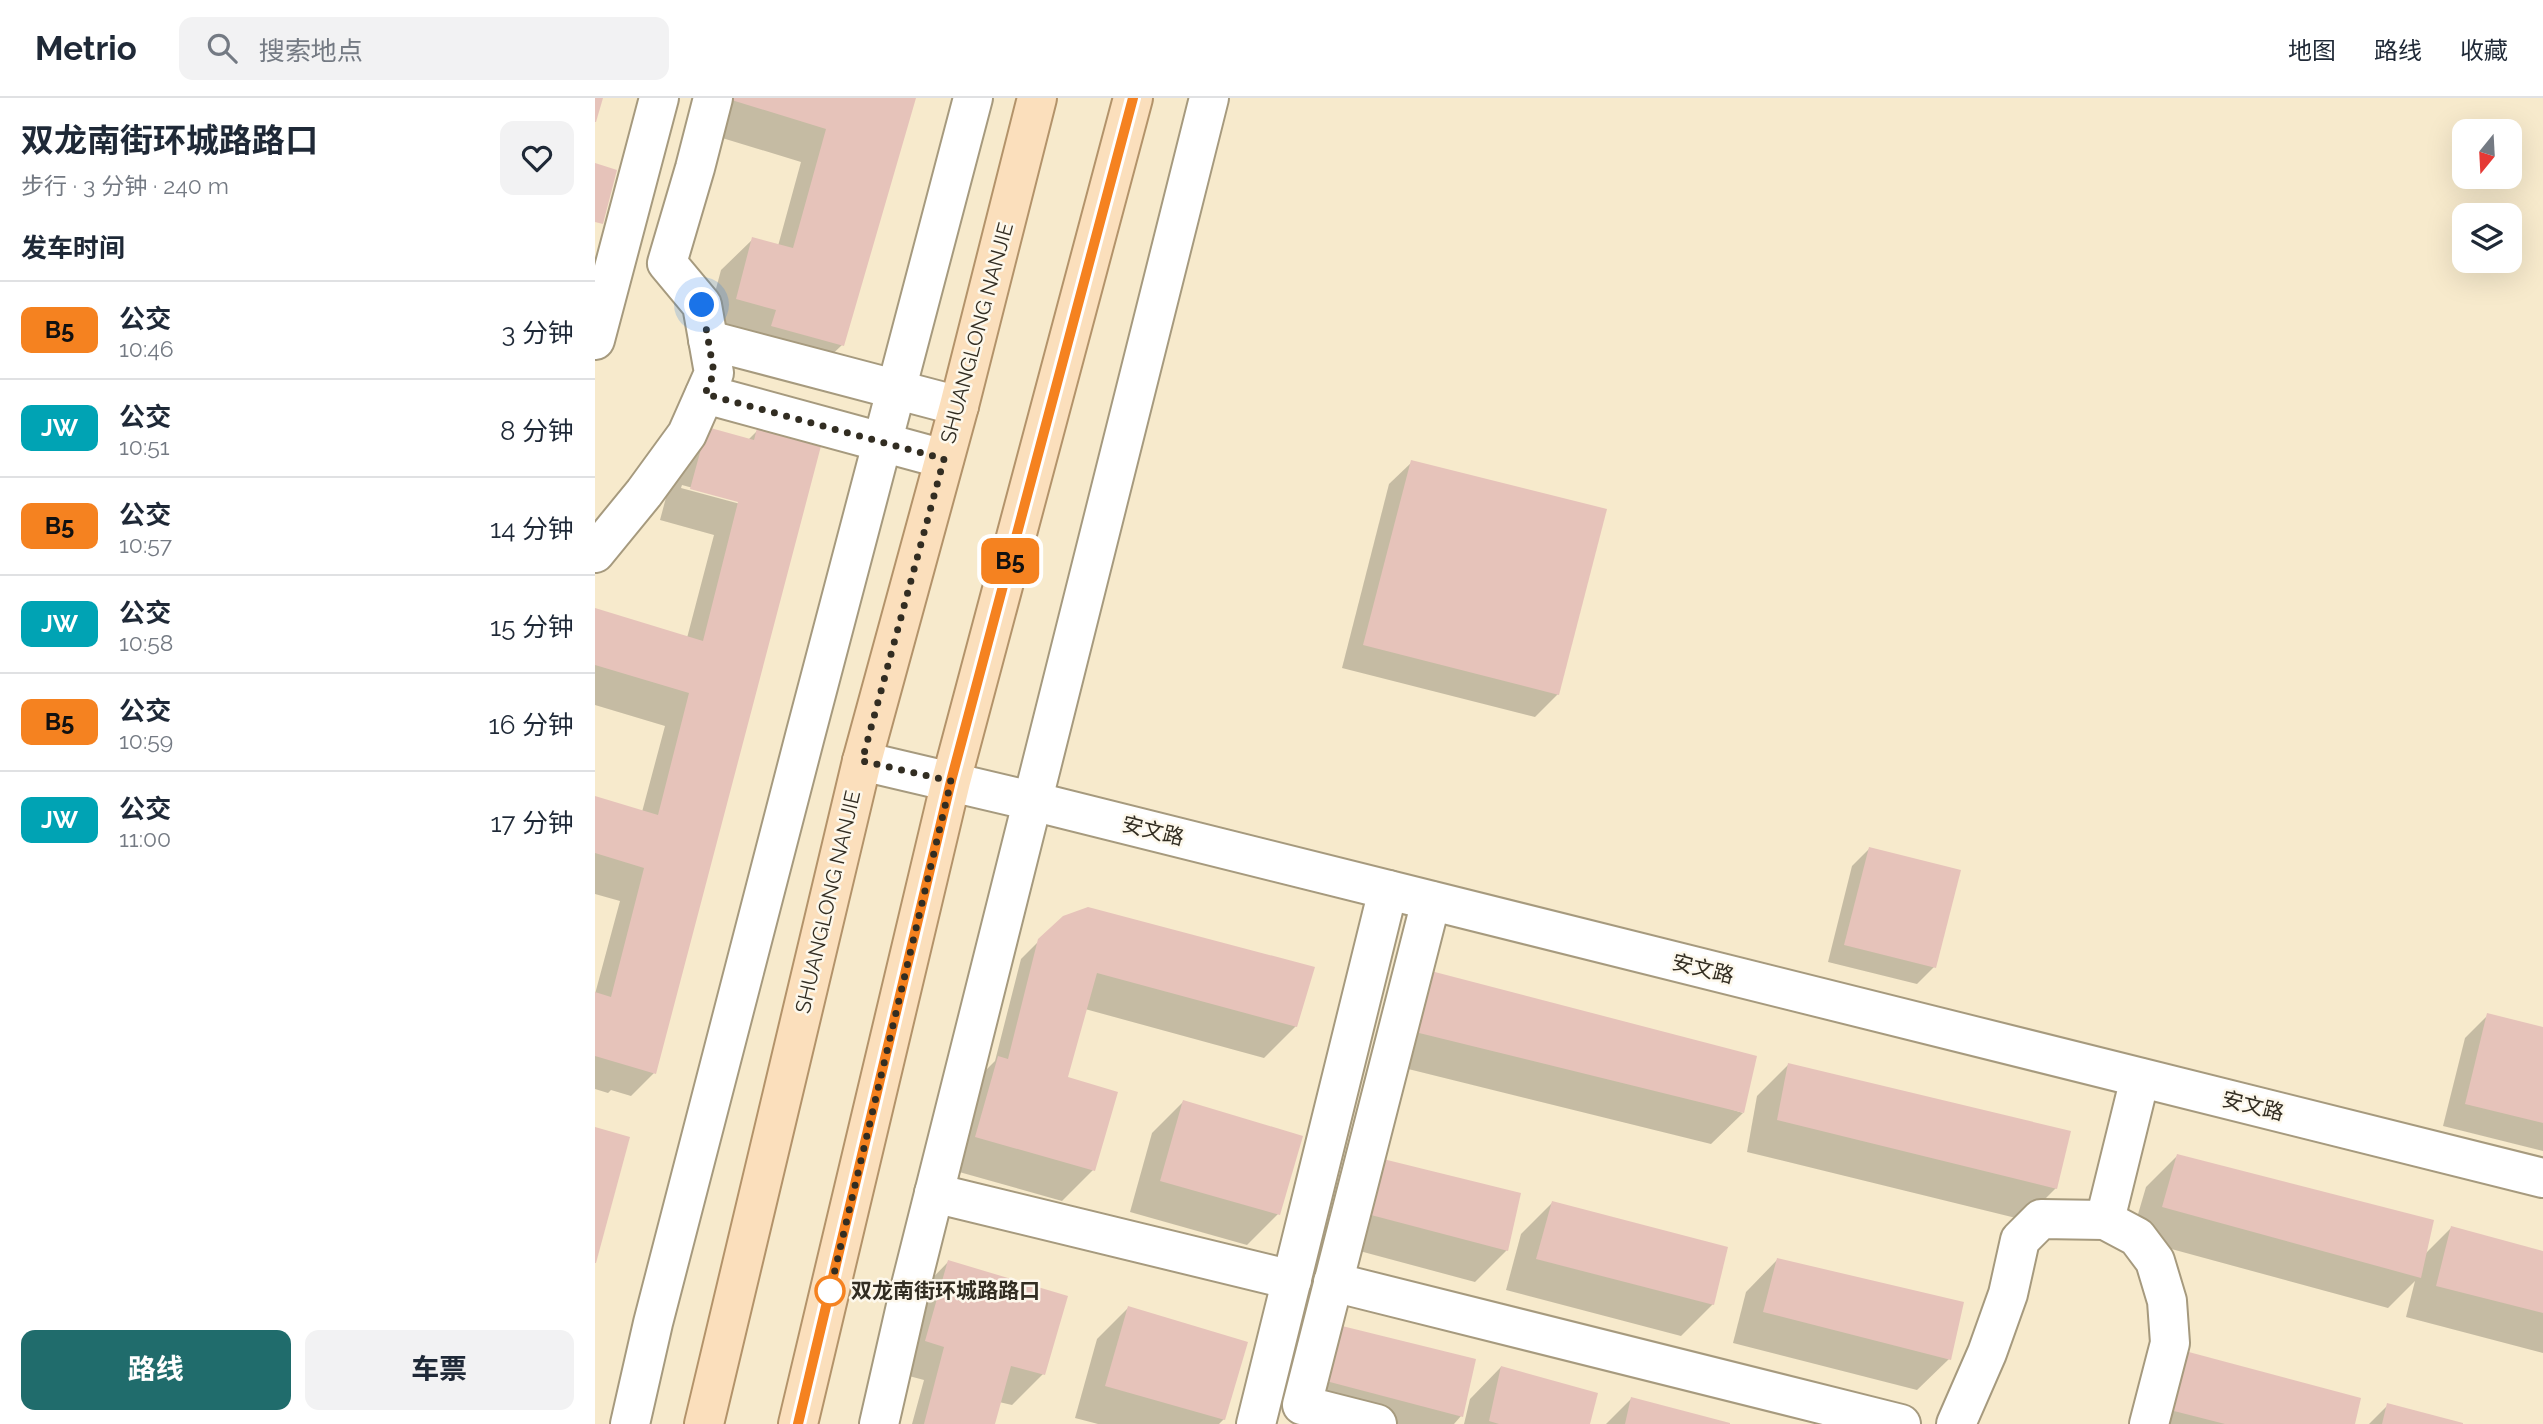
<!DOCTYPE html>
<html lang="zh">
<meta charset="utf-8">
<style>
:root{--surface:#fff;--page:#f2f2f3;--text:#1f2937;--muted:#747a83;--line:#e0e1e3;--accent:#206c6c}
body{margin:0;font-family:Raleway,"Noto Sans SC",sans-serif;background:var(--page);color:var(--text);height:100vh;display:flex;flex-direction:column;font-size:26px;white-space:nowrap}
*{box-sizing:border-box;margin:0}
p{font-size:23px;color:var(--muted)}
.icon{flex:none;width:38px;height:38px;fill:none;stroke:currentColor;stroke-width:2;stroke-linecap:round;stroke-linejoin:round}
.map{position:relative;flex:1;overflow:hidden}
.side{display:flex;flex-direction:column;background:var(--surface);width:595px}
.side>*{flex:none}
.badge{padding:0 14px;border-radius:10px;font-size:24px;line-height:46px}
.needle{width:46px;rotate:198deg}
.fabs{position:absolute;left:1857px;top:21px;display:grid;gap:14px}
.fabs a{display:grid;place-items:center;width:70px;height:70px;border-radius:14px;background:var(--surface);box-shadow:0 7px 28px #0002;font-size:35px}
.you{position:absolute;width:35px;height:35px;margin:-18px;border:5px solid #fff;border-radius:50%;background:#1a73e8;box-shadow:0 0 0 10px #1a73e833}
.map>.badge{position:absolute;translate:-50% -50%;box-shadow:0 0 0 4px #fff}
h2{padding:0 21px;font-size:26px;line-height:63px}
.round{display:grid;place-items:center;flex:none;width:74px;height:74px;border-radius:14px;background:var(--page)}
.overview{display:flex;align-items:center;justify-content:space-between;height:119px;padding:0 21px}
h1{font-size:33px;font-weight:700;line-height:52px}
.primary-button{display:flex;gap:14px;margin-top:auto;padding:14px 21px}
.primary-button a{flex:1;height:80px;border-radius:14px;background:var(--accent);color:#fff;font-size:28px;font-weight:700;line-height:80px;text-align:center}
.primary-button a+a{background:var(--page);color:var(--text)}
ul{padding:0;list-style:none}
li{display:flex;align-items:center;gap:21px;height:98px;padding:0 21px;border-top:2px solid var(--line)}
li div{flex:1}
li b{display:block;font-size:26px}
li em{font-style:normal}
li .badge{min-width:77px;font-weight:700;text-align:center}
header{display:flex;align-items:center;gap:42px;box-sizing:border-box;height:98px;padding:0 35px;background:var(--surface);border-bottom:2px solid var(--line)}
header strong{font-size:33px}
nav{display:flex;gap:38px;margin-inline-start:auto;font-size:24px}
.search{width:490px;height:63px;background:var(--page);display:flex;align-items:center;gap:18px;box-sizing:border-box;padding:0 24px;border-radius:14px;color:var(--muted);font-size:26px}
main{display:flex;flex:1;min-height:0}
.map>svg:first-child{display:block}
.shadow{fill:#0003;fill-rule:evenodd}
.building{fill:#e6c3ba}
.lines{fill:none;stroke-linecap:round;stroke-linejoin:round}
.minor-casing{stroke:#a69a7e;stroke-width:42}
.major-casing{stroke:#b3936a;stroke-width:42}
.minor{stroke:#fff;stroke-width:38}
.major{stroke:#fbdfbc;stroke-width:38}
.line-casing{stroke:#fff;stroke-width:16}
.line{stroke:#f58220;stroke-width:10}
.walk{stroke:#322d22;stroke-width:7;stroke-dasharray:0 12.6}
.stop-dot{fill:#fff;stroke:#f58220;stroke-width:3.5}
.labels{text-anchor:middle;stroke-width:5;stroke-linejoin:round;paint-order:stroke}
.street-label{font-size:21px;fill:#322d22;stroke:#fdf8ec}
.stop-label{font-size:21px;font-weight:bold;fill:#322d22;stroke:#fdf8ec;text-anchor:start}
</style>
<header>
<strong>Metrio</strong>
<div class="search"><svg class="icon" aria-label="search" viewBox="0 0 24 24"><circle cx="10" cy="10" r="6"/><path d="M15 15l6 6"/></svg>搜索地点</div>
<nav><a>地图</a><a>路线</a><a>收藏</a></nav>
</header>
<main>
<section class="side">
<div class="overview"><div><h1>双龙南街环城路路口</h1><p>步行 · 3 分钟 · 240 m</p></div><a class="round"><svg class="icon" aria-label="heart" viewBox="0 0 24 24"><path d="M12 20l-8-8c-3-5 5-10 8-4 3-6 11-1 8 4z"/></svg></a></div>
<h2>发车时间</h2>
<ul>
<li><span class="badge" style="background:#f58220;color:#111">B5</span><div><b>公交</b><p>10:46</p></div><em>3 分钟</em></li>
<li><span class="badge" style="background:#00a3b4;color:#fff">JW</span><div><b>公交</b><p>10:51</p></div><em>8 分钟</em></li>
<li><span class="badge" style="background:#f58220;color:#111">B5</span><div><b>公交</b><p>10:57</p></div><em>14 分钟</em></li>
<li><span class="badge" style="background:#00a3b4;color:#fff">JW</span><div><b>公交</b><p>10:58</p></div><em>15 分钟</em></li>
<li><span class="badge" style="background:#f58220;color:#111">B5</span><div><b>公交</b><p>10:59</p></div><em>16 分钟</em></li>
<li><span class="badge" style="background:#00a3b4;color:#fff">JW</span><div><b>公交</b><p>11:00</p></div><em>17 分钟</em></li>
</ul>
<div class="primary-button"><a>路线</a><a>车票</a></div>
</section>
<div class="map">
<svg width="1948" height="1326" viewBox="0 0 1948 1326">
<rect width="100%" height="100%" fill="#f7eacc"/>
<!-- shadow -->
<g class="shadow">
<path d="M111 0H319L247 247 224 269 110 232 126 172 158 141 183 148 206 64 101 32Z"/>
<path d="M113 331 153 342 163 332 59 975 36 998 16 992 13 995 0 991V896L25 803 0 796V700L47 714 70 628 0 607V512L92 540 119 437 65 422 81 362ZM87 387 149 404V407L86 390Z"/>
<path d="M817 364 963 596 940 619 747 570 794 386Z"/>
<path d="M1274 751 1339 869 1322 886 1233 864 1257 768Z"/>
<path d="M444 843 701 928 669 960 490 911 471 978 498 1072 467 1103 350 1070 372 991 400 963 426 861Z"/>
<path d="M805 906 1148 1015 1116 1046 789 965Z"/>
<path d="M1893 917 1948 931V1053L1848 1028 1870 940Z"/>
<path d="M1194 966 1461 1090 1429 1122 1152 1054 1162 998Z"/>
<path d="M588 1004 683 1116 652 1147 535 1114 557 1035Z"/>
<path d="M1582 1058 1829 1157 1856 1130 1948 1155V1255L1811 1219 1820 1183 1793 1210 1536 1140 1551 1089Z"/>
<path d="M757 1094 912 1152 880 1184 746 1148Z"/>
<path d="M957 1105 1118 1206 1086 1238 911 1192 926 1136Z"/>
<path d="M1182 1162 1354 1261 1322 1292 1138 1245 1151 1194Z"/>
<path d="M353 1164 448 1276 417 1307 404 1304 398 1326H317L329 1282 299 1274 322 1196Z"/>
<path d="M533 1210 629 1321 624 1326H503L480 1320 502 1241Z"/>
<path d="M743 1229 866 1318 859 1326H745L701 1314Z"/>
<path d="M906 1269 993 1326H869L875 1301Z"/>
<path d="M1559 1287 1759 1326H1549Z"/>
<path d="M1036 1301 1132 1326H1011Z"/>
<path d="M1793 1307 1865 1326H1774Z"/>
</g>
<!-- building -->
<g class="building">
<path d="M0 0H8L1 24H0Z"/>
<path d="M130 0H321L249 248 176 228 181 212 141 201 157 139 198 150 231 31Z"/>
<path d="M0 65 22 72 8 126 0 124Z"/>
<path d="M112 329 159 342 162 330 226 348 61 976 0 958V894L16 899 49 770 0 755V698L63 717 94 595 0 567V510L108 543 143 404 95 391Z"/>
<path d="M816 362 1012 411 964 597 768 547Z"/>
<path d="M1274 749 1366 772 1341 870 1249 847Z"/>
<path d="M493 809 720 869 702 929 502 875 473 979 523 994 500 1073 380 1039 403 958 413 961 443 841 468 818Z"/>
<path d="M836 873 1162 958 1149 1015 820 934Z"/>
<path d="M1892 915 1948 929V1025L1870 1006Z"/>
<path d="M1193 965 1476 1033 1462 1091 1182 1022Z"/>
<path d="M588 1002 708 1038 685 1117 565 1083Z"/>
<path d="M0 1029 35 1039 1 1165H0Z"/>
<path d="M1582 1056 1839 1122 1826 1180 1567 1109Z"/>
<path d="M788 1061 926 1095 913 1153 776 1117Z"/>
<path d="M957 1103 1133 1149 1119 1207 941 1161Z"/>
<path d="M1856 1128 1948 1153V1215L1841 1188Z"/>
<path d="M1182 1160 1369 1204 1356 1262 1168 1214Z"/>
<path d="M353 1162 473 1198 450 1277 416 1268 400 1326H329L349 1249 330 1243Z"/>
<path d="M533 1208 653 1244 630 1322 510 1288Z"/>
<path d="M743 1227 881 1261 868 1319 731 1283Z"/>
<path d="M1590 1253 1766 1300 1760 1326H1630L1575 1312Z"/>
<path d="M906 1268 1003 1295 995 1326H904L894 1323Z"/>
<path d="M1036 1299 1135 1325V1326H1030Z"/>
<path d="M1792 1305 1868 1325V1326H1787Z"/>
</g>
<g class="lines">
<!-- minor casing -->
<g class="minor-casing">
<g id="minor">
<path d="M0 242 64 0"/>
<path d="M113 242 364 308"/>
<path d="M110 296 349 361"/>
<path d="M0 455 49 395 92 336 119 275 107 207 72 165 100 70 118 0"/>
<path d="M267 663 437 703 1948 1080"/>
<path d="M339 1095 697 1182"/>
<path d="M1510 1122 1545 980"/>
<path d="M738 1184 1306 1326"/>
<path d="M35 1326 58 1225 210 638 378 0"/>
<path d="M284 1326 313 1199 614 0"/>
<path d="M661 1326 793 792"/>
<path d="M782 1326 707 1307 836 803"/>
<path d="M1361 1326 1392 1255 1413 1196 1425 1142 1446 1121 1510 1122 1542 1139 1560 1163 1572 1203 1575 1245 1554 1326"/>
</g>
</g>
<!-- major casing -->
<g class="major-casing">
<g id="major">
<path d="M109 1326 267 663 364 308 442 0"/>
<path d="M203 1326 356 683 538 0"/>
</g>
</g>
<!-- minor -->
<use href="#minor" class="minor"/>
<!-- major -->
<use href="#major" class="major"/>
</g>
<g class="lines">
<!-- line casing -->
<g class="line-casing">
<path id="line" d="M203 1326 356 683 538 0"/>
</g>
<!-- line -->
<use href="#line" class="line"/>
<!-- walk -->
<path class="walk" d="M107 207 119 275 110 296 349 361 267 663 356 683 235 1193"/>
</g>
<!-- markers -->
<circle class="stop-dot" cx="235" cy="1193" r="14"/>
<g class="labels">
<!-- street labels -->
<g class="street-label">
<text transform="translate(382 235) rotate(-75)" y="7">SHUANGLONG NANJIE</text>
<text transform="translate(558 733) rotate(14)" y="7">安文路</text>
<text transform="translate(233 804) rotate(-77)" y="7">SHUANGLONG NANJIE</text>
<text transform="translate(1108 871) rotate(14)" y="7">安文路</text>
<text transform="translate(1658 1008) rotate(14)" y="7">安文路</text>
</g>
<!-- stop labels -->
<g class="stop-label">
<text x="256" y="1200">双龙南街环城路路口</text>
</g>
</g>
</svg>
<div class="fabs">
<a><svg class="needle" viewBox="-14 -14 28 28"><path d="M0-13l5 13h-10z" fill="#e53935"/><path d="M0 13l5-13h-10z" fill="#747a83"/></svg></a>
<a><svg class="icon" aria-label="layers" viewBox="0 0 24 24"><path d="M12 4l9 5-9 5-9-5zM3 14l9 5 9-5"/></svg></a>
</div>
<div class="you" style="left:107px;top:207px"></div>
<b class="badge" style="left:415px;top:463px;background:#f58220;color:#111">B5</b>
</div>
</main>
